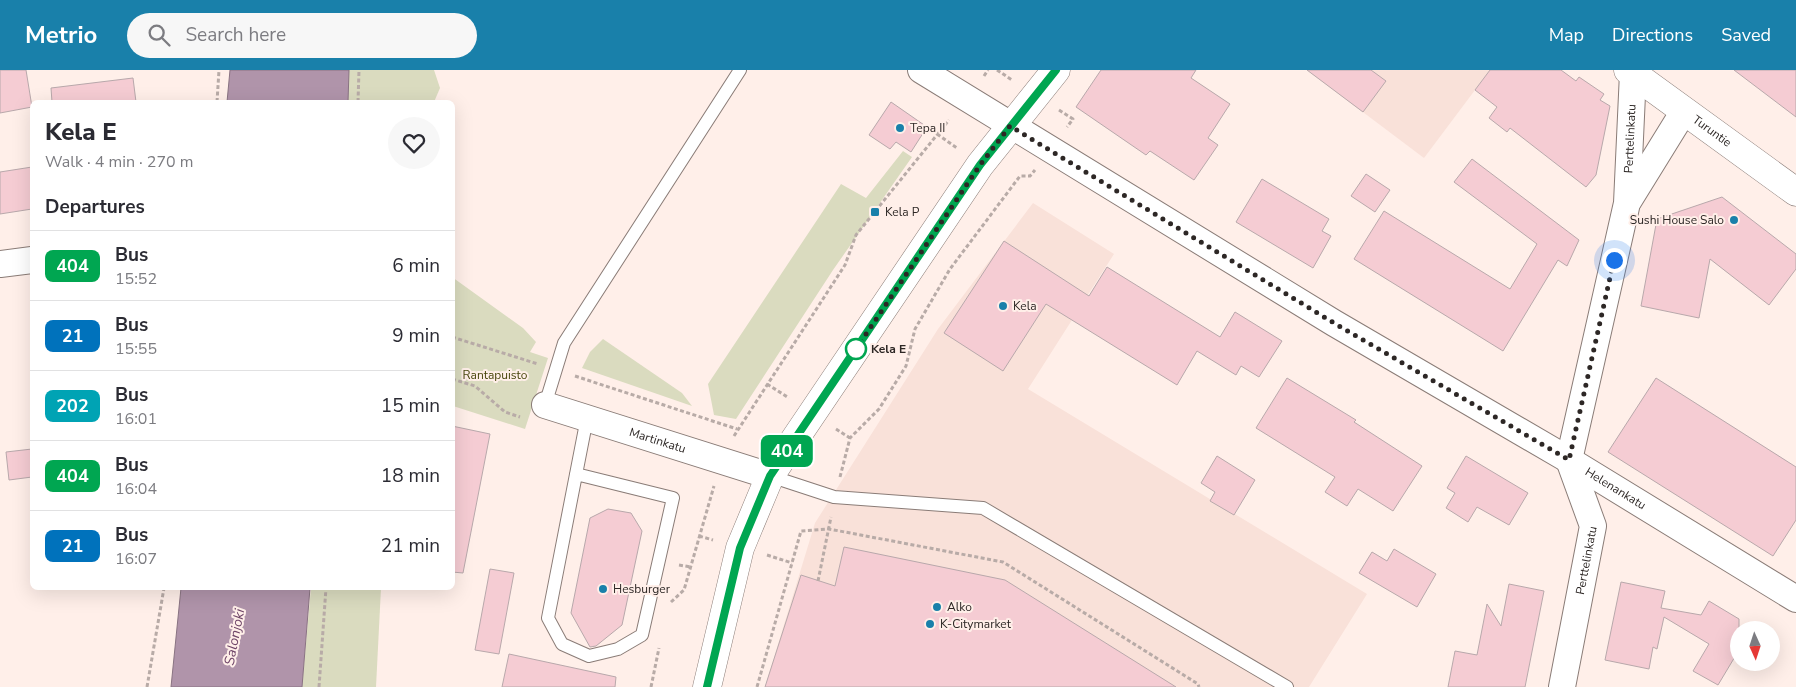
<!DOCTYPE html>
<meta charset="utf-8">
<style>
:root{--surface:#fff;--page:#f7f7f7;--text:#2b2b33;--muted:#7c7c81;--line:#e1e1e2;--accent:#1980aa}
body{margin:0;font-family:"Nunito Sans",sans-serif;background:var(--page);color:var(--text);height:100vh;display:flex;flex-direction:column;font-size:19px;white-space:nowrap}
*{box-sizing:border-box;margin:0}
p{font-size:16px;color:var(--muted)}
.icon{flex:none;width:28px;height:28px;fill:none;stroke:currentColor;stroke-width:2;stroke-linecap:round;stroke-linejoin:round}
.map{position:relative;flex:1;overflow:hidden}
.details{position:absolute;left:30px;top:30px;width:425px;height:490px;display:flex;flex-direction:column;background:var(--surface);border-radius:8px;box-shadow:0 5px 20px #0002}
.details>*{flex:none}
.badge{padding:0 10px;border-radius:8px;font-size:18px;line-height:32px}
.needle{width:32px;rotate:177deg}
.fabs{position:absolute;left:1730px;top:551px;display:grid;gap:10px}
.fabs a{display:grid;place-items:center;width:50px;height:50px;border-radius:50%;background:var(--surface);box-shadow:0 5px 20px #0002;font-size:25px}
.you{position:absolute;width:25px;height:25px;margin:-12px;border:4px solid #fff;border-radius:50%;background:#1a73e8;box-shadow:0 0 0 8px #1a73e833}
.map>.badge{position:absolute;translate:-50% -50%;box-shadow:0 0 0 2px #fff}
h2{padding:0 15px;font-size:19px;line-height:45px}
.round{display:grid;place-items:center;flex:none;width:52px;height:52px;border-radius:26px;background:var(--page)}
.summary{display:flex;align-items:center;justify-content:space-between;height:85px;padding:0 15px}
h1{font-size:24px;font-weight:800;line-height:38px}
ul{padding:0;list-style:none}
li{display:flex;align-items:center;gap:15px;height:70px;padding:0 15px;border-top:1px solid var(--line)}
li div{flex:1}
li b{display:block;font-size:19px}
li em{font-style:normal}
li .badge{min-width:55px;font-weight:700;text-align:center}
header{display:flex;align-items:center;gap:30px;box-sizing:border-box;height:70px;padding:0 25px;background:var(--accent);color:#fff}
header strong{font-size:24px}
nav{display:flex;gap:28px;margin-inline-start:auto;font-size:18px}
.search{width:350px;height:45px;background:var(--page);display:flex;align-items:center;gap:12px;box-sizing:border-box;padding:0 18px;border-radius:28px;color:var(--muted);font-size:19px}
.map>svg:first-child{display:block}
.built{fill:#f9e1d9}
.green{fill:#dadbbf}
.water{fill:#b094aa;stroke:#897382}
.building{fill:#f5ccd3;stroke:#b8a8ab}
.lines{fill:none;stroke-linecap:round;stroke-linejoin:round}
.lane-casing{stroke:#8a7c77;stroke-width:14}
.street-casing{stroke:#8a7c77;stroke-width:28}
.secondary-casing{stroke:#8a7c77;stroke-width:29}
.path{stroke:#b8aba7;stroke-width:3;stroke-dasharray:4 2.5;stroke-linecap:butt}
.lane{stroke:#fff;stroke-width:12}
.street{stroke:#fff;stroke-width:26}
.secondary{stroke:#fff;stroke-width:28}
.line-casing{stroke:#fff;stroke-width:11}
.line{stroke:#00a651;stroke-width:8}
.walk{stroke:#2d2725;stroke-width:5;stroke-dasharray:0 9}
.poi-dot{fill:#1980aa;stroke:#ffefe9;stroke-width:2}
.stop-dot{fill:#fff;stroke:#00a651;stroke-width:2.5}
.labels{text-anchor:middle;stroke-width:4;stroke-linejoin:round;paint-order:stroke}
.poi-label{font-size:12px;fill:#2d2725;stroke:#ffefe9;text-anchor:start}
.street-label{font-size:12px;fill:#2d2725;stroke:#ffefe9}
.stop-label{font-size:12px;font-weight:bold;fill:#2d2725;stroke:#ffefe9;text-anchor:start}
.park-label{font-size:12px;fill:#49470d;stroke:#ffefe9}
.water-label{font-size:14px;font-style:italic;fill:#6f4568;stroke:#ffefe9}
</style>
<header>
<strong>Metrio</strong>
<div class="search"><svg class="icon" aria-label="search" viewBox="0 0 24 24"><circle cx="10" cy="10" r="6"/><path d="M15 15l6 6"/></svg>Search here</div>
<nav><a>Map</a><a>Directions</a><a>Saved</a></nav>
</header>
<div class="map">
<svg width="1796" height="617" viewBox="0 0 1796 617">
<rect width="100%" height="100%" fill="#ffefe9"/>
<!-- built -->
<g class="built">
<path d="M1307 0H1490L1424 88Z"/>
<path d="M1033 133 1114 184 1028 319 1367 524 1309 617H765L815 453 938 259Z"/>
</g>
<!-- green -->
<g class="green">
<path d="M349 0H434L440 18 434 32H348Z"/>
<path d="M903 81 912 87 833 200 736 349 714 345 708 314 841 114 866 128Z"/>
<path d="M452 207 523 258 536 272 530 282 548 288 525 359 453 336Z"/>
<path d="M603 269 682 323 692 336 582 298 590 282Z"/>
<path d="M311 518H381L376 617H302Z"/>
</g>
<!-- water -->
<g class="water">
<path d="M230 0H349L348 32H227Z"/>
<path d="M181 518H310L302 617H171Z"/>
</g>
<!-- building -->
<g class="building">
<path d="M0 0H26L32 37 0 43Z"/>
<path d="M1101 0H1196L1191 8 1230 34 1208 68 1218 75 1194 110 1150 81 1146 85 1076 37Z"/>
<path d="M1307 0H1371L1386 11 1363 42Z"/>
<path d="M1490 0H1561L1576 11 1579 7 1604 24 1600 30 1610 36 1596 105 1586 117 1510 58 1507 62 1489 48 1497 37 1475 20Z"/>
<path d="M1734 0H1796V47Z"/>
<path d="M133 8 136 32H52L51 18Z"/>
<path d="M891 32 927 57 911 82 896 72 890 79 869 65Z"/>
<path d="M1472 89 1579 170 1567 196 1558 190 1503 281 1354 189 1384 141 1510 219 1537 174 1454 112Z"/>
<path d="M32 97V139L0 144V102Z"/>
<path d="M1366 104 1390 120 1375 142 1351 126Z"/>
<path d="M1262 109 1329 149 1322 161 1331 166 1313 198 1236 152Z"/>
<path d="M1722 127 1796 184V199L1769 235 1710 189 1699 248 1641 236 1657 149Z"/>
<path d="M1004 171 1089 226 1107 197 1220 267 1235 242 1282 271 1259 307 1241 296 1236 305 1197 281 1177 315 1046 234 1003 301 944 263Z"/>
<path d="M1287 308 1356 350 1354 352 1422 396 1393 441 1358 419 1347 436 1325 422 1335 407 1256 358Z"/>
<path d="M1656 308 1796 397V450L1773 486 1608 382Z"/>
<path d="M452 356 490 364 463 503 452 502Z"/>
<path d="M32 379V407L9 410 6 382Z"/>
<path d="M1217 386 1255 410 1234 445 1210 431 1215 422 1201 413Z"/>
<path d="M1466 386 1528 423 1509 455 1477 437 1468 452 1446 438 1455 423 1447 418Z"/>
<path d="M608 439 631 443 642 461 622 555 596 576 590 577 571 543 590 448Z"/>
<path d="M844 477 1005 510 1176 617H765L801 505 835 516Z"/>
<path d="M1394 479 1436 504 1417 537 1359 503 1372 482 1387 491Z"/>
<path d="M490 499 514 503 499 584 475 580Z"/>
<path d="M1621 512 1665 521 1661 538 1701 545 1709 531 1739 549V580L1718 615 1693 601 1709 574 1664 547 1657 579 1653 577 1649 599 1605 590Z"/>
<path d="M1509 514 1544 521 1525 617H1448L1455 581 1477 585 1487 534 1501 556Z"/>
<path d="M509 584 616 607 615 617H502Z"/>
</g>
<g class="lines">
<!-- lane casing -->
<g class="lane-casing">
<g id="lane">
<path d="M545 335 564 273 740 0"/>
<path d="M576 404 673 428 642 565 618 579 589 586 562 574 548 548 587 348"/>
<path d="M770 406 834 427 983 438 1287 617"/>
</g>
</g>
<!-- street casing -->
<g class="street-casing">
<g id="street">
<path id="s1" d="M921 0 1334 253 1569 390 1796 529"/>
<path d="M1629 130 1684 41"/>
<path d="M0 194 32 190"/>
<path id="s2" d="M545 335 770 406"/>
<path id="s3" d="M1562 617 1593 456 1569 390 1627 133 1633 3 1635 0"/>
</g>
</g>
<!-- secondary casing -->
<g class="secondary-casing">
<g id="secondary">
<path id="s4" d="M1628 0 1796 122"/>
<path d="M707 617 740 478 770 406 980 95 1056 0"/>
</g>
</g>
<!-- path -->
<g class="path">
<path d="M997 0 1012 10"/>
<path d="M984 6 988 0"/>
<path d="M217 32 219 0"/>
<path d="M358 32 359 0"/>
<path d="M1059 40 1073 49 1067 57"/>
<path d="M937 64 957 78"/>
<path d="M452 267 538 294"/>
<path d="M575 306 737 359"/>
<path d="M452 309 475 316 505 342 520 347"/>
<path d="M767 314 789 328"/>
<path d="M836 359 850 368"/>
<path d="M734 366 845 195 856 165 949 50"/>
<path d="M840 407 850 368 879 339 906 296 915 259 950 199 1020 106H1030L1035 100"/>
<path d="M699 466 713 470"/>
<path d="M767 485 792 493"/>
<path d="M679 495 691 497"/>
<path d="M818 511 831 447"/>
<path d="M671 532 684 520 714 416"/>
<path d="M147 617 164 518"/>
<path d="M319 617 326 518"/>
<path d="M651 617 659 578"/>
<path d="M757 617 801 461 829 459 1003 492 1198 614 1199 617"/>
</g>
<!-- lane -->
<use href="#lane" class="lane"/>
<!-- street -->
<use href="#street" class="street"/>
<!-- secondary -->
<use href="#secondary" class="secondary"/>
</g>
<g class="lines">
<!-- line casing -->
<g class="line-casing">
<path id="line" d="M707 617 740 478 770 406 980 95 1056 0"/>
</g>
<!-- line -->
<use href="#line" class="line"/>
<!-- walk -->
<path class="walk" d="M856 279 980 95 1010 56 1334 253 1569 390 1614 190"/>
</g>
<!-- markers -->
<g class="poi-dot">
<circle cx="900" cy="58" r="5"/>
<rect x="870" y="137" width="10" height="10" rx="2.5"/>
<circle cx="1734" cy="150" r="5"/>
<circle cx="1003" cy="236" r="5"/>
<circle cx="603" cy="519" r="5"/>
<circle cx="937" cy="537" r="5"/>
<circle cx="930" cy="554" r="5"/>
</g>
<circle class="stop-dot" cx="856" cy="279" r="10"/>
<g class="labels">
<!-- poi labels -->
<g class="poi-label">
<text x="910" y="62">Tepa II</text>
<text x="885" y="146">Kela P</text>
<text x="1724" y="154" text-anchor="end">Sushi House Salo</text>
<text x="1013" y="240">Kela</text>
<text x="613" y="523">Hesburger</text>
<text x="947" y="541">Alko</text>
<text x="940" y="558">K-Citymarket</text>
</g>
<!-- street labels -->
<g class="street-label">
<text dy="4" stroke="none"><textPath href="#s4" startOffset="104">Turuntie</textPath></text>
<text dy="4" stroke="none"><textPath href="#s3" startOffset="562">Perttelinkatu</textPath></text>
<text dy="4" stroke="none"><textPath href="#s2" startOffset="118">Martinkatu</textPath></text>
<text dy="4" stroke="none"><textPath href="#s1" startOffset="811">Helenankatu</textPath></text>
<text dy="4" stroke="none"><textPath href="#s3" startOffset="129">Perttelinkatu</textPath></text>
</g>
<!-- stop labels -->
<g class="stop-label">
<text x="871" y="283">Kela E</text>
</g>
<!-- park labels -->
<g class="park-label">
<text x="495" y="309">Rantapuisto</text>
</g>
<!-- water labels -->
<g class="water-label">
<text transform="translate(234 567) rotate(-79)" y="5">Salonjoki</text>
</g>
</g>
</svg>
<div class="fabs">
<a><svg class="needle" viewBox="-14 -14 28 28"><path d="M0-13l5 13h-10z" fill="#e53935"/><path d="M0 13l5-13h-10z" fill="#7c7c81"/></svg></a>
</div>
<div class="you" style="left:1614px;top:190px"></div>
<b class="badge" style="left:787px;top:381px;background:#00a651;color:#fff">404</b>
<section class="details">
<div class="summary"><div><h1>Kela E</h1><p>Walk · 4 min · 270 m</p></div><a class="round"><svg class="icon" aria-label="heart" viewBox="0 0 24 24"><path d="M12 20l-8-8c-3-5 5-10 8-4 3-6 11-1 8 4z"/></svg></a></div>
<h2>Departures</h2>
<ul>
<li><span class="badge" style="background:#00a651;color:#fff">404</span><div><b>Bus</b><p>15:52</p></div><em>6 min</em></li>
<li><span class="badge" style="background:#0072bc;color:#fff">21</span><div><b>Bus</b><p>15:55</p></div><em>9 min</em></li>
<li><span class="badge" style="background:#00a3b4;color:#fff">202</span><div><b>Bus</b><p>16:01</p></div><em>15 min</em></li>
<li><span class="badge" style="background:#00a651;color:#fff">404</span><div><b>Bus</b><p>16:04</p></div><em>18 min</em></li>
<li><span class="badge" style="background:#0072bc;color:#fff">21</span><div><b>Bus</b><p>16:07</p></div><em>21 min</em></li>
</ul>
</section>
</div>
